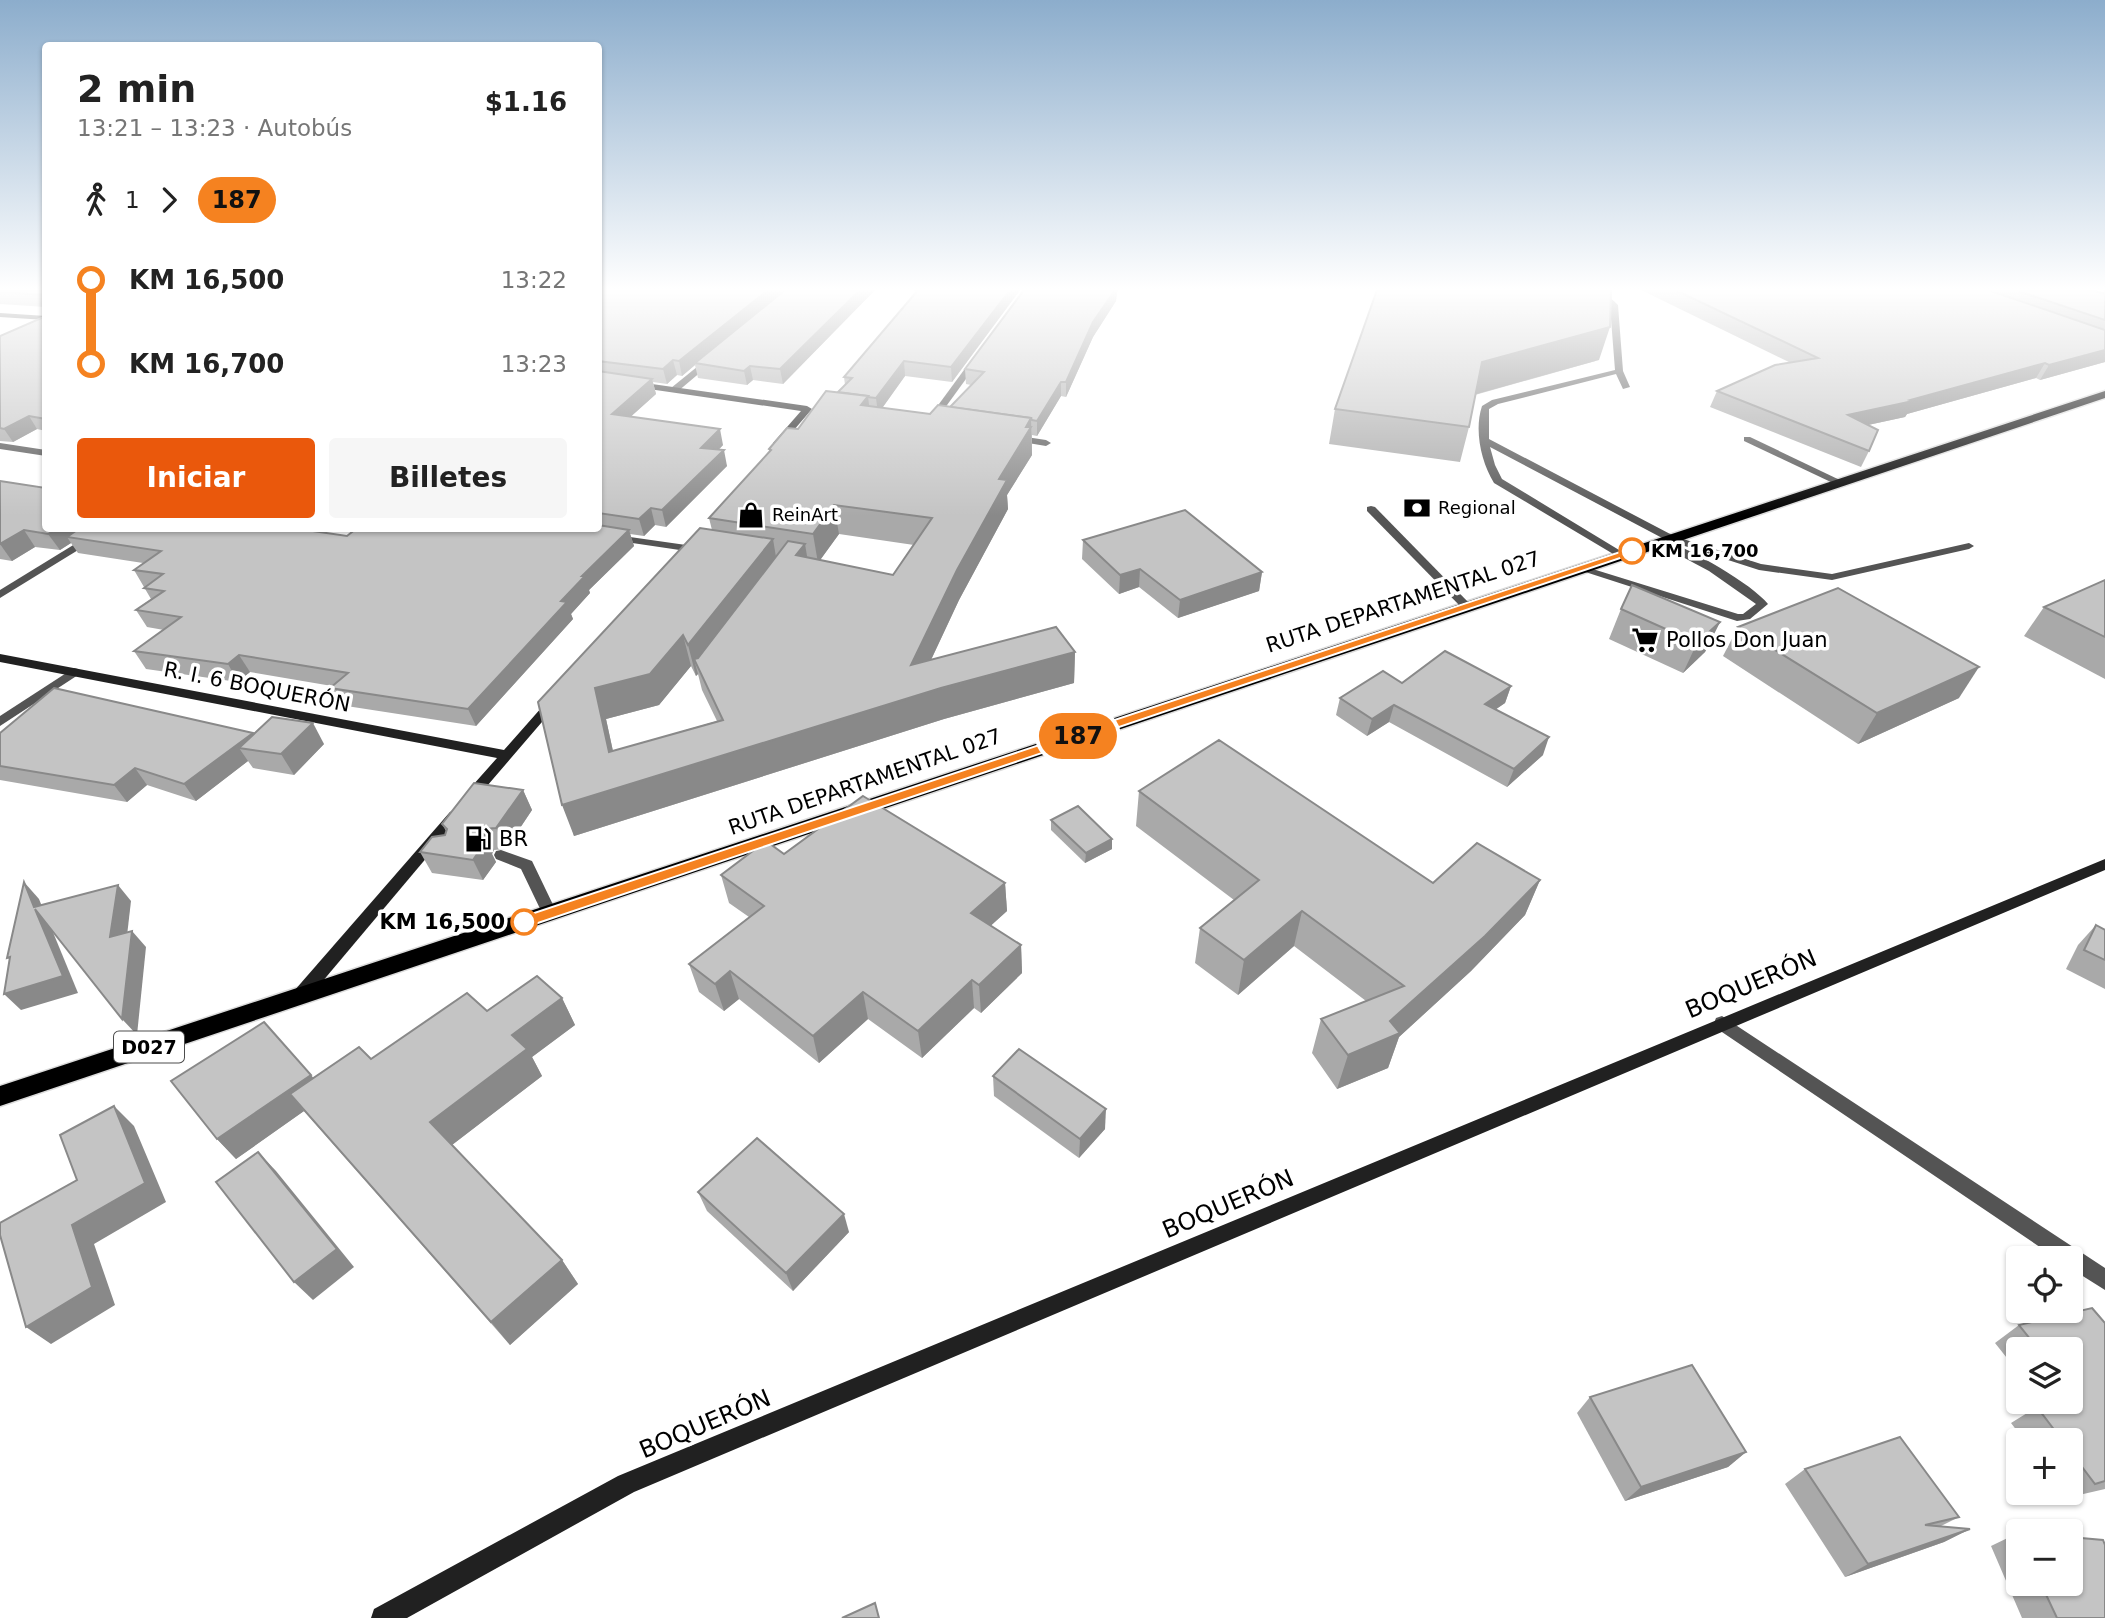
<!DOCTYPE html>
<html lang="es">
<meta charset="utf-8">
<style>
:root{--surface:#fff;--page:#f6f6f6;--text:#222;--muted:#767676;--accent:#ea580c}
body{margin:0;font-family:"DejaVu Sans",sans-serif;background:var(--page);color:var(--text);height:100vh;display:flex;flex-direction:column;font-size:26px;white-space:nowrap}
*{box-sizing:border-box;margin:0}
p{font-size:23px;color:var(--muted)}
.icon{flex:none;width:38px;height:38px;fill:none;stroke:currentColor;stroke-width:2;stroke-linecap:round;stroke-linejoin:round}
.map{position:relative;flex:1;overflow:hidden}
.drawer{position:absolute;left:42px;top:42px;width:560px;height:490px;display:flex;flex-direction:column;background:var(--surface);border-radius:7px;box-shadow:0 2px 5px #0004}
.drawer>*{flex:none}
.badge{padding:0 14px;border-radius:23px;font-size:24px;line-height:46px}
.fabs{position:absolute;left:2006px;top:1246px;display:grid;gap:14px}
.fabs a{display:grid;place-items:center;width:77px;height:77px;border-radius:7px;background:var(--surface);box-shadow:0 2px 5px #0004;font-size:35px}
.map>.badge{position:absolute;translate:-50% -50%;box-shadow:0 0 0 4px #fff}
.legs{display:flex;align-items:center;gap:10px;height:77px;padding:0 35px;font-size:23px}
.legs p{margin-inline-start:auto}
.head{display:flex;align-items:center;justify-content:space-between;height:119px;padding:0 35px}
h1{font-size:38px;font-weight:700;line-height:52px}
.primary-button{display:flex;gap:14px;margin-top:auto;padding:14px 35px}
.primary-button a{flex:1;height:80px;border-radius:7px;background:var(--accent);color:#fff;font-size:28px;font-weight:700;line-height:80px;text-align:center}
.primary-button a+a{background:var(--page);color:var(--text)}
ul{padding:0 35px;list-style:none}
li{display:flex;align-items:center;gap:24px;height:84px;font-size:26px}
li i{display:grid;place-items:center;width:10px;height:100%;margin:0 9px;background:currentColor}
li i::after{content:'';width:18px;height:18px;margin:-9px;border:5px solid;border-radius:50%;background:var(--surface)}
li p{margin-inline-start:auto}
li:first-child i{background:linear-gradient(#0000 50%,currentColor 0)}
li:last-child i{background:linear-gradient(currentColor 50%,#0000 0)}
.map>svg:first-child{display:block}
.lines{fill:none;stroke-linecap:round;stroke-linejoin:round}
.primary-casing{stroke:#dbdbdb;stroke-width:3}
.lane{fill:#545454;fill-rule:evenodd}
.street{fill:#545454;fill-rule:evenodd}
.secondary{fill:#212121;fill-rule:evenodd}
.primary{fill:#000;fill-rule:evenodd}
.wall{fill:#a9a9a9;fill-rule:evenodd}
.shaded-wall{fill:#898989}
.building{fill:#c4c4c4;stroke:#898989;stroke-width:2}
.line-1{fill:#f58220;stroke:#fff;stroke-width:2}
.stop-1-dot{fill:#fff;stroke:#f58220;stroke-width:3.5}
.labels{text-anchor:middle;stroke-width:7;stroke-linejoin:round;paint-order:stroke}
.far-poi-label{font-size:18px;fill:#000;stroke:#fff;text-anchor:start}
.far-stop-label{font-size:18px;font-weight:bold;fill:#000;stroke:#fff;text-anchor:start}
.shield{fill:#fff;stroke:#4c4c4c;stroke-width:2}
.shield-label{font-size:19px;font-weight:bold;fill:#000}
.street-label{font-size:21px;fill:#000;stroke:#fff}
.poi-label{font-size:21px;fill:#000;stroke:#fff;text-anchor:start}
.stop-label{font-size:21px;font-weight:bold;fill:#000;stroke:#fff;text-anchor:end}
.near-street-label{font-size:24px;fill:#000;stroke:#fff}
</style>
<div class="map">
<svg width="2105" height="1618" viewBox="0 0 2105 1618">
<rect width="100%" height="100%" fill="#fff"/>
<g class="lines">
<!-- primary casing -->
<g class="primary-casing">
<path id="primary" d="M2105 391V398L0 1106V1086Z"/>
</g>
<!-- lane -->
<g class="lane">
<path d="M1578 290C1594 289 1607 293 1618 305L1623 371 1630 387 1623 389 1616 374 1498 404 1489 409V439L1674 536 1761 564 1832 574 1969 543 1974 546 1969 549 1832 580 1759 570 1666 540 1490 447 1495 465 1502 479 1624 553V557L1620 558 1494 483C1481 462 1474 430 1482 406L1492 400 1615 370 1610 306 1601 298Z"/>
<path d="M1744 437H1750L1844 482 1835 484 1744 441Z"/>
<path d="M1371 506 1375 507 1470 604V608H1462L1367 511V507Z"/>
<path d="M1666 541C1691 549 1752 584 1768 604L1750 619 1737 621 1573 568 1579 565 1583 566 1738 614H1743L1756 604 1709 571 1662 546 1661 544Z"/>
<path d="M501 850 532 861 557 913 554 917H544L521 869 496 859 494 855 496 851Z"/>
</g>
<!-- street -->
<g class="street">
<path d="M708 358 715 360 677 392H671V388Z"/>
<path d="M972 359 979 361 934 423H928V419Z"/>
<path d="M1013 435 1046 440 1051 443 1046 446 1010 440 1008 438Z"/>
<path d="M0 443 46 450V456L0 449Z"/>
<path d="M101 528H114L0 598V590Z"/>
<path d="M616 535 700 547 705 550 700 553 612 540V536Z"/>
<path d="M74 668 78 669 80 672 78 675 0 726V716Z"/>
<path d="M1722 1016 2105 1268V1290L2070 1268V1258H2056L1716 1028 1714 1023 1716 1018Z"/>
</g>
<!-- secondary -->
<g class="secondary">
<path d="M0 313 46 316V320L0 317Z"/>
<path d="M638 382 807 406 812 409 781 445 778 446 773 443 801 411 635 387 634 385Z"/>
<path d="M0 654 504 750 550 698H558L560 701 475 800 470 802 463 797 465 794 497 758 0 662Z"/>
<path d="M455 810 462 815 460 818 306 1001 300 1003 294 1001 292 996 294 991 450 812Z"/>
<path d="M2105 859V870L634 1492 407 1618H371L374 1609 618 1476Z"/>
</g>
<!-- primary -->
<use href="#primary" class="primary"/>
</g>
<!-- wall -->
<g class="wall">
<path d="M0 290H46V307L0 304Z"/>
<path d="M598 290H875L783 384 753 380 747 385 698 378 695 365 682 376 677 375 667 384 653 382 656 394 630 417 723 445 718 450 727 466 666 527 655 525 644 536 630 534 634 546 589 590 590 593 571 614 573 619 476 726 340 705 330 688 332 686 250 672 238 682 146 669 134 651 164 630 147 627 136 610 151 599 134 570 143 563 78 553 71 543 60 550 35 547 12 561 0 559V481L46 528 347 536 598 528Z"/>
<path d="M913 290H1020L952 382 905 376 882 408 930 414 950 407 971 385 966 384 965 369 1117 292 1116 301 1093 337 1066 397 1061 396 1037 436 1032 435V455L1007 495 1008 509 959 600 931 660 1075 652 1074 683 944 719 574 836 538 702 712 530 709 518 770 452 769 449 798 429 845 385 844 377 916 292ZM839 534 914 545 893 575 820 560ZM691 666 696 676 698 674 702 690 717 721 613 751 606 719 659 705Z"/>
<path d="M1641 290H2092L2102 293 2105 290V362L2040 380 2036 378 1907 414 1905 417 1868 425 1869 451 1861 467 1710 407 1717 391 1791 363Z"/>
<path d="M46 316V431L37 429 13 442 0 441V336Z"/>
<path d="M1599 360 1475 395 1469 427 1460 462 1329 444 1335 409Z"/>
<path d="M1083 540 1262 572 1259 591 1178 618 1139 587 1119 594 1082 559Z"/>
<path d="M2105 580V679L2024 636 2044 607Z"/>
<path d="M1621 609 1720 622 1705 652 1683 673 1609 639Z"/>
<path d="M1738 627 1959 698 1858 744 1723 656Z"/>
<path d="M1402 683 1511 686 1505 703 1496 709 1543 755 1507 787 1389 722 1367 736 1336 715 1340 698Z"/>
<path d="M0 733H253V735L324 744 294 775 253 768 248 761 196 801 147 785 127 802 0 780Z"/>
<path d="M523 790 532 810 506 849 494 850 492 854 496 862 483 880 432 873 420 852 445 835 446 831 442 824Z"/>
<path d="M1139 791 1433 883 1540 880 1525 915 1471 971 1399 1037 1388 1068 1337 1089 1312 1053 1321 1019 1366 1001 1294 946 1238 995 1195 963 1200 928 1234 900 1136 826Z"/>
<path d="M1051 820 1112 839V849L1085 863 1051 830Z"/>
<path d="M784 854 1005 883 1007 911 990 926 1021 945 1022 973 981 1013 974 1008 922 1058 868 1019 819 1063 739 999 724 1011 699 992 689 964 749 917 729 903 721 875Z"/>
<path d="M2096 925 2105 930V989L2066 969 2078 945Z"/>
<path d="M562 998 575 1025 532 1057 542 1076 452 1145 562 1260 578 1284 510 1345 304 1111 236 1159 217 1139 313 1078 371 1059 487 1011Z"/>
<path d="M993 1076 1105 1129 1079 1158 994 1096Z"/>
<path d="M698 1192 849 1232 793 1291 707 1211Z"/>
<path d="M2105 1323V1489L2066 1498 2062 1493H2070V1440H2024L2011 1423 2037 1407 2044 1405 2041 1402H2070V1349H2018V1372L1995 1343 2019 1325Z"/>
<path d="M1590 1397 1746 1452 1728 1467 1625 1501 1577 1413Z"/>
<path d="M1805 1469 1959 1517 1941 1526 1970 1529 1944 1542 1845 1577 1785 1484Z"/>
<path d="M2018 1533V1584H2070L2105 1618H2022L1991 1546Z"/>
</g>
<!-- shaded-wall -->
<g class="shaded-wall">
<path d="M768 290H787L695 363V365L682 376 679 361Z"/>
<path d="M860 290H875L783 384 780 369Z"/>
<path d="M1010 290H1020L952 382 951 367Z"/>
<path d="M1112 290H1118L1117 292 1116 301 1093 337 1066 397V382L1093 322Z"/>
<path d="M1610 327 1599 360 1473 395 1482 362Z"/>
<path d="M2105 350V362L2040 380 2049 365Z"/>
<path d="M673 360 677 375 667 384 663 369Z"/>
<path d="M904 361 905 376 878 414 876 398Z"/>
<path d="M2045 363 2036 378 1907 414 1905 417 1840 431 1848 415 1910 400Z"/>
<path d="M750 366 753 380 747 385 744 371Z"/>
<path d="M652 379 656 394 616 430 612 414Z"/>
<path d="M1061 382V396L1037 436V421Z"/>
<path d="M868 396 871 423 861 405Z"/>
<path d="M29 416 37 429 13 442 4 429Z"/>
<path d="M1031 418 1032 455 1007 495 1008 509 959 600 914 696 1075 652 1074 683 944 719 574 836 562 805 911 665 999 479Z"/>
<path d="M720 429 723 445 705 464 701 448Z"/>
<path d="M724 450 727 466 666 527 662 510Z"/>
<path d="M834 505 839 534 818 563 813 534Z"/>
<path d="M651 508 655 525 644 536 639 519Z"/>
<path d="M58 528H96L67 537 71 543 60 550 48 534Z"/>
<path d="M24 530 35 547 12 561 0 544Z"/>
<path d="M629 530 634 546 589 590 590 593 571 614 573 619 476 726 468 709 582 576Z"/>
<path d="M773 539 778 569 700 671 694 659 698 674 696 676 688 645Z"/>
<path d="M805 544 810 574 796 555Z"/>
<path d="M1140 569 1139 587 1119 594 1120 575Z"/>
<path d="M1262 572 1259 591 1178 618 1180 600Z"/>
<path d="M1720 622 1705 652 1683 673 1697 643Z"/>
<path d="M683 635 691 666 659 705 606 719 620 784 609 752 595 688Z"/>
<path d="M239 655 250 672 238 682 228 664Z"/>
<path d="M1979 667 1959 698 1858 744 1877 713Z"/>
<path d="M1511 686 1505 703 1479 721 1485 704Z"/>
<path d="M1394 705 1389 722 1367 736 1372 719Z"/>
<path d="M313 723 324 744 294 775 281 754Z"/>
<path d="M253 733 263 750 239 748 248 761 196 801 184 784Z"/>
<path d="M1549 737 1543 755 1507 787 1514 769Z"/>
<path d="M135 768 147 785 127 802 114 785Z"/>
<path d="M523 790 532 810 506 849 496 828Z"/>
<path d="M484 829 494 850 492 854 496 862 483 880 473 860Z"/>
<path d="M1112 839V849L1085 863 1086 853Z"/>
<path d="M1540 880 1525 915 1471 971 1399 1037 1388 1068 1337 1089 1348 1055 1390 1021Z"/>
<path d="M24 882 39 899 49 924 34 907Z"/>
<path d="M1005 883 1007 911 974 941 971 913Z"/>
<path d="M118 885 131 901 125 953 110 937Z"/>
<path d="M35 909 50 925 78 993 21 1010 4 994Z"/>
<path d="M1302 911 1294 946 1238 995 1244 960Z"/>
<path d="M132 931 146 947 137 1035 122 1019Z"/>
<path d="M1021 945 1022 973 981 1013 979 985Z"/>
<path d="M730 971 739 999 724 1011 715 984Z"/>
<path d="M972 980 974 1008 922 1058 918 1031Z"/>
<path d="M863 992 868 1019 819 1063 813 1036Z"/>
<path d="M562 998 575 1025 532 1057 542 1076 448 1148 430 1122 512 1035Z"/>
<path d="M311 1075 327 1095 290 1094 304 1111 236 1159 217 1139Z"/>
<path d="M114 1106 134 1126 166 1202 94 1244 115 1305 51 1344 26 1327 72 1225Z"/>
<path d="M1106 1109 1105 1129 1079 1158 1080 1139Z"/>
<path d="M258 1152 276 1171 354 1267 313 1300 294 1282Z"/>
<path d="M844 1214 849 1232 793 1291 786 1273Z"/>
<path d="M562 1260 578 1284 510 1345 491 1322Z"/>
<path d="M1746 1452 1728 1467 1625 1501 1641 1487Z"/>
<path d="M1970 1529 1944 1542 1845 1577 1868 1564Z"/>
</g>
<!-- building -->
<g class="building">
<path d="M0 290H46V295L0 292Z"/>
<path d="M598 290H768L679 361 673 360 663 369 598 361Z"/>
<path d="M785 290H860L780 369 750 366 744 371 695 363Z"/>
<path d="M918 290H1010L951 367 904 361 876 398 867 397 868 396 838 392 852 378 844 377Z"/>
<path d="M1024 290H1115L1093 322 1066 382H1061L1037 421 1032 420 1031 418 950 407 984 372 965 369Z"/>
<path d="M1377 290H1611L1610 327 1482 362 1469 427 1335 409Z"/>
<path d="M1675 290H1988L2105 330V350L2049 365 2045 363 1910 400 1913 401 1848 415 1878 430 1869 451 1717 391 1775 365 1818 358Z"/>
<path d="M2015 290H2092L2105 294V320Z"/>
<path d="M46 316V419L29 416 4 429 0 428V336Z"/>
<path d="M598 371 652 379 612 414 720 429 701 448 724 450 662 510 651 508 639 519 598 513Z"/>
<path d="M826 391 868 396 861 405 930 414 938 405 1031 418 1026 427H1031L999 479 1007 480 957 570 911 665 1056 627 1075 652 941 688 562 805 538 702 700 528 773 539 688 645 683 635 650 674 595 688 609 752 723 720 694 659 698 658 788 541 805 544 796 555 893 575 932 518 834 505 813 534 709 518 771 450 769 449 787 428 798 429Z"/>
<path d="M0 481 46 488V528H58L48 534 24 530 0 544Z"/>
<path d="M1185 510 1262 572 1180 600 1140 569 1120 575 1083 540Z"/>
<path d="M598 525 629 530 582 576H585L561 601 567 602 468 709 330 688 348 673 239 655 228 664 134 651 181 617 136 610 164 591 144 588 163 574 134 570 161 551 67 537 80 528H292L347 536 357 528H598Z"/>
<path d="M2105 580V637L2044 607Z"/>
<path d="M1632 585 1720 622 1697 643 1621 609Z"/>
<path d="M1838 588 1979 667 1877 713 1738 627Z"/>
<path d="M1445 651 1511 686 1485 704 1549 737 1514 769 1394 705 1372 719 1340 698 1383 671 1402 683Z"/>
<path d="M54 688 253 733 184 784 135 768 114 785 0 766V733Z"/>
<path d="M272 717 313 723 281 754 239 748Z"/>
<path d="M1219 740 1433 883 1477 843 1540 880 1485 936 1390 1021 1400 1033 1348 1055 1321 1019 1404 986 1302 911 1244 960 1200 928 1259 880 1139 791Z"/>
<path d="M474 783 523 790 496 828 484 829 482 835 486 841 473 860 420 852 432 837 445 835 447 829 442 824Z"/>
<path d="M863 796 1005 883 971 913 1021 945 979 985 972 980 918 1031 863 992 813 1036 730 971 715 984 689 964 764 906 721 875 766 841 784 854Z"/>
<path d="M1078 806 1112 839 1086 853 1051 820Z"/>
<path d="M24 882 34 907 118 885 110 937 132 931 122 1019 35 909 63 976 4 994 10 957 7 958Z"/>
<path d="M2096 925 2105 930V960L2084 950Z"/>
<path d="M537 976 562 998 512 1035 527 1049 430 1122 562 1260 491 1322 290 1094 359 1047 371 1059 467 993 487 1011Z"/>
<path d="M264 1022 311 1075 217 1139 171 1081Z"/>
<path d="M1019 1049 1106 1109 1080 1139 993 1076Z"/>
<path d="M114 1106 145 1183 72 1225 92 1287 26 1327 0 1235V1223L77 1180 60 1135Z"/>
<path d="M757 1138 844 1214 786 1273 698 1192Z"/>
<path d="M258 1152 337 1249 294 1282 216 1182Z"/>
<path d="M2092 1308 2105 1323V1481L2095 1484 2070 1451V1440H2062L2037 1407 2058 1402H2070V1399L2076 1397 2070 1389V1349H2038L2019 1325Z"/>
<path d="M1692 1365 1746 1452 1641 1487 1590 1397Z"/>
<path d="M1900 1437 1959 1517 1925 1525 1970 1529 1868 1564 1805 1469Z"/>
<path d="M2070 1537 2103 1540 2105 1545V1618H2057L2041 1584H2070Z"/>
<path d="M875 1603 879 1618H842Z"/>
</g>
<!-- sky -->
<linearGradient id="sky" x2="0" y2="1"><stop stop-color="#8cadcc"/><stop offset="0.56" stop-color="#fff"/><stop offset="1" stop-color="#fff" stop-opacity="0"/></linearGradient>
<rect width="2105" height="516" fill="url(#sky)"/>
<!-- line-1 -->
<path class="line-1" d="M1632 548 1635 549V553L529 926 524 927 517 922 519 918Z"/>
<!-- icons -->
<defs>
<g id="bank-bare" transform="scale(2.1)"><path d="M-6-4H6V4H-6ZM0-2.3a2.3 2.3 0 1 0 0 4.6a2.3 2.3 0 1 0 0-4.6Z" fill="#000" stroke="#fff" stroke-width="2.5" paint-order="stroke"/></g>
<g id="shop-bare" transform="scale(2.1)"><path d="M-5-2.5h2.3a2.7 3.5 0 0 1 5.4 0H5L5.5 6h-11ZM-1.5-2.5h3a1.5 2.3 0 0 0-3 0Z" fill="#000" stroke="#fff" stroke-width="2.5" paint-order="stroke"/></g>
<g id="supermarket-bare" transform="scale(2.1)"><path d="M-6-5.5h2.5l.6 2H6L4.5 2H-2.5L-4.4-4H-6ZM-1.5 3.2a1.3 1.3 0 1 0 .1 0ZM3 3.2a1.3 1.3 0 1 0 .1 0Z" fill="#000" stroke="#fff" stroke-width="2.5" paint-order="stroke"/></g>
<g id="fuel-bare" transform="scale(2.1)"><path d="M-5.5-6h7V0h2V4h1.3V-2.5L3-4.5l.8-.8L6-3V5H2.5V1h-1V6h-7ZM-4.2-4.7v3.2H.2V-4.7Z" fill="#000" stroke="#fff" stroke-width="2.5" paint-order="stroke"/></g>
</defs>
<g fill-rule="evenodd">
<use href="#bank-bare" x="1417" y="508"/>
<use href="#shop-bare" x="751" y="515"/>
<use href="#supermarket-bare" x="1645" y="640"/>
<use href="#fuel-bare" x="478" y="839"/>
</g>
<!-- markers -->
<g class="stop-1-dot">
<circle cx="1632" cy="551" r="12"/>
<circle cx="524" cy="922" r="12"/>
</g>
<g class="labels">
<!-- far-poi labels -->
<g class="far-poi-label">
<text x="1438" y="514">Regional</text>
<text x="772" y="521">ReinArt</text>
</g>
<!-- far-stop labels -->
<g class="far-stop-label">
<text x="1651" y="557">KM 16,700</text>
</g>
<!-- shield labels -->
<rect class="shield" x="114" y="1031.5" width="70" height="31" rx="5"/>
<g class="shield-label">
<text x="149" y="1054">D027</text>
</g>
<!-- street labels -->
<g class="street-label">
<text transform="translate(1403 602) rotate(-18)" y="7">RUTA DEPARTAMENTAL 027</text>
<text transform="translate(257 687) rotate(11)" y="7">R. I. 6 BOQUERÓN</text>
<text transform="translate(865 782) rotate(-19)" y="7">RUTA DEPARTAMENTAL 027</text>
</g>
<!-- poi labels -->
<g class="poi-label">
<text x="1666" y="647">Pollos Don Juan</text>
<text x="499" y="846">BR</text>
</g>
<!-- stop labels -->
<g class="stop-label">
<text x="505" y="929">KM 16,500</text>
</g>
<!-- near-street labels -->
<g class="near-street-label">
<text transform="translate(1751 984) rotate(-23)" y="8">BOQUERÓN</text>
<text transform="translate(1228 1204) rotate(-23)" y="8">BOQUERÓN</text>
<text transform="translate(705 1424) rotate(-23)" y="8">BOQUERÓN</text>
</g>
</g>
</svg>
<div class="fabs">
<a><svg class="icon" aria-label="locate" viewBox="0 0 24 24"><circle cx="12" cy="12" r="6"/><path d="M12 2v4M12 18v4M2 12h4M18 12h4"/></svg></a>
<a><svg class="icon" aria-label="layers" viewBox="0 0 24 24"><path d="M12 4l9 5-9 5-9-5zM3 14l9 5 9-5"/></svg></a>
<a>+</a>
<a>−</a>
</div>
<b class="badge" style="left:1078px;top:736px;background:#f58220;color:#111">187</b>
<section class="drawer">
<div class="head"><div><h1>2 min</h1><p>13:21 – 13:23 · Autobús</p></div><b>$1.16</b></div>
<div class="legs"><svg class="icon" aria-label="walk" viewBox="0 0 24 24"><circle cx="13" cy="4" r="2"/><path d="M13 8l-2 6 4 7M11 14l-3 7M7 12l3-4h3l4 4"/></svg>1<svg class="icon" aria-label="forward" viewBox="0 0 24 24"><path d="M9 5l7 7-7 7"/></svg><b class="badge" style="background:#f58220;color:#111">187</b></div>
<ul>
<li><i style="color:#f58220"></i><b>KM 16,500</b><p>13:22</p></li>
<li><i style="color:#f58220"></i><b>KM 16,700</b><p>13:23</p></li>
</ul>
<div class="primary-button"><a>Iniciar</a><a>Billetes</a></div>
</section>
</div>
